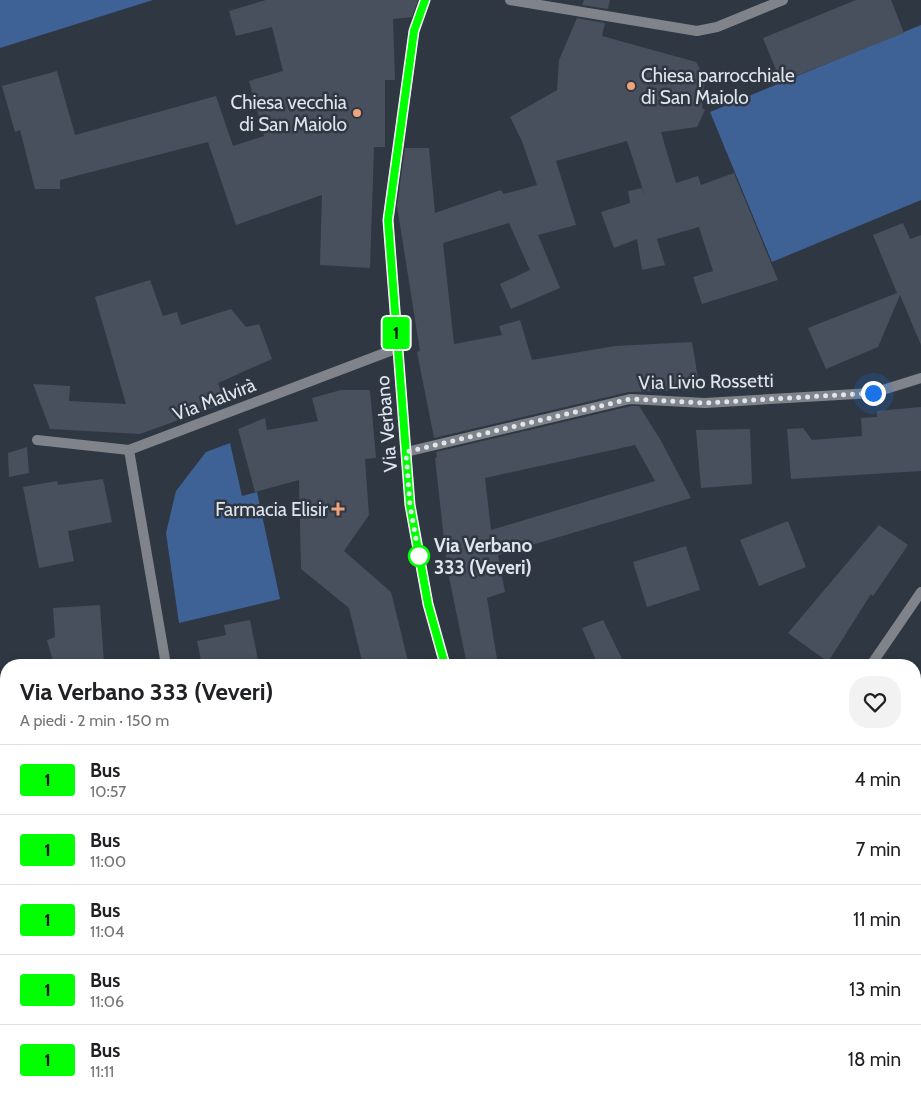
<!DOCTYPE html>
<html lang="it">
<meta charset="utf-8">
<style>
:root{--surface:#fff;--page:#f2f2f2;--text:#202124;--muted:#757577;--line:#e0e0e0}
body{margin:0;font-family:Cabin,sans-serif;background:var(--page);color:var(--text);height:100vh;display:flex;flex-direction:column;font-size:19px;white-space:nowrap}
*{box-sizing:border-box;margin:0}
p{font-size:16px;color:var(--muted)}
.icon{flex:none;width:28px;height:28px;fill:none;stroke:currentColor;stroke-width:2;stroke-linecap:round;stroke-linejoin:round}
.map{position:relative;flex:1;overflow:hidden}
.panel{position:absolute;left:0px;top:659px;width:921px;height:446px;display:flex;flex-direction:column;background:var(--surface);border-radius:20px 20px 0 0;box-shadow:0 2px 8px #0003}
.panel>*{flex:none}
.badge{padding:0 10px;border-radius:4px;font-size:18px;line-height:32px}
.you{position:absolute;width:25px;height:25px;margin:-12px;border:4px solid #fff;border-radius:50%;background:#1a73e8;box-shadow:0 0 0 8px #1a73e833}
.map>.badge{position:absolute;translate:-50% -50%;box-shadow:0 0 0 2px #fff}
.round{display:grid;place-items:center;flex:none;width:52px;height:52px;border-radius:20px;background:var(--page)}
.summary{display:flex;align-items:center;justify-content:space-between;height:85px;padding:0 20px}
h1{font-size:24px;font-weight:700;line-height:38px}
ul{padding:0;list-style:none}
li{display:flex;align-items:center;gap:15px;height:70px;padding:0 20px;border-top:1px solid var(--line)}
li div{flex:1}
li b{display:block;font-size:19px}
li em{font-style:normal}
li .badge{min-width:55px;font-weight:700;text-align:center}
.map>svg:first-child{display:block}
.green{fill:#3f6296}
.water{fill:#012252;stroke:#445c80}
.building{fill:#47505c;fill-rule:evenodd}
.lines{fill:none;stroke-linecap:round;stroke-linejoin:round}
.minor{stroke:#80848a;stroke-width:10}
.tertiary{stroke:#80848a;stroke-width:10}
.primary{stroke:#c8d1de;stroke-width:12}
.line-casing{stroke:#fff;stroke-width:11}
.line{stroke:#0f0;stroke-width:8}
.walk{stroke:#e0e5ed;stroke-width:5;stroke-dasharray:0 9}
.poi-dot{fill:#f0a279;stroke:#2f3743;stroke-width:2}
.stop-dot{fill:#fff;stroke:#0f0;stroke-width:2.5}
.labels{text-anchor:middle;stroke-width:5;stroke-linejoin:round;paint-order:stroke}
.poi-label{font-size:19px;fill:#e0e5ed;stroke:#2f3743;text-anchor:end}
.street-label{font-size:19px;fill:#e0e5ed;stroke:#2f3743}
.stop-label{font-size:19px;font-weight:bold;fill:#e0e5ed;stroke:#2f3743;text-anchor:start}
</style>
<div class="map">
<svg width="921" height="1104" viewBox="0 0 921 1104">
<rect width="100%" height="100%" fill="#2f3743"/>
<!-- green -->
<g class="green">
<path d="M0 0H153L0 48Z"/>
<path d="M921 25V200L772 262 710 112Z"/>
<path d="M230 443 242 496 257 492 280 599 179 623 166 533 176 491 206 452Z"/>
</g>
<!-- water -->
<path class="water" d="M0 820 6 860V1099H33V1104H0Z"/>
<!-- building -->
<g class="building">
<path d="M266 0H418L412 17 393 19 395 80H385V147H374L370 268 320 265 322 195 236 225 208 142 60 180V189H35L20 130 15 132 2 86 57 71 75 135 216 96 233 146 264 136 249 81 283 71 272 27 236 36 229 11Z"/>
<path d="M584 0H610L608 9 582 5Z"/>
<path d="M856 0H891L904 33 781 82 763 38Z"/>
<path d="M577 18 605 23 602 36 696 62 705 78 702 108 705 110 697 127 661 132 676 183 698 176 701 185 734 173 778 280 702 304 693 277 713 271 699 227 657 239 665 265 642 270 637 239 614 248 601 212 630 203 628 191 642 188 646 199 627 141 556 161 576 225 538 235 560 288 511 309 500 284 530 270 509 223 443 243 454 344 502 335 499 326 520 320 532 360 615 346 692 342 700 390 629 392 434 438 417 352 420 351 397 206 405 148H429L435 213 501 190 504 194 537 185 522 141 510 117 557 90 559 60Z"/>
<path d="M903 223 910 239 921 235V345L900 295 878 347 826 369 808 328 897 293 873 235Z"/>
<path d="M150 280 163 316 177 312 181 325 231 309 246 327 259 324 272 359 218 383 225 403 140 434 50 429 33 384 70 386 69 401 126 404 95 297Z"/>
<path d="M341 390H370L376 458 365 459 369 515 344 551 391 592 409 665H363L349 608 301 569 299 480 255 492 238 429 265 418 267 430 318 421 312 398Z"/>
<path d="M631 406H639L660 439 691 498 498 555 505 592 487 598 498 665H467L447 567 435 458 437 457 436 452ZM635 445 655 481 491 530 485 478Z"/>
<path d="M921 407V471L791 479 787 429 803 428 812 440 862 436 861 418 877 417V411Z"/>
<path d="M750 429 752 484 701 488 696 430Z"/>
<path d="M27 447 29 473 9 477 8 453Z"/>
<path d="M103 479 112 522 68 531 74 561 39 568 23 487 57 481 58 485Z"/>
<path d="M788 521 806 567 759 586 740 540Z"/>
<path d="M879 525 908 545 873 596 871 594 828 662 788 633Z"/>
<path d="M686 546 700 590 647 607 633 562Z"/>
<path d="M100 605 104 663 54 665 47 640 55 637 53 608Z"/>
<path d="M250 620 259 665H202L197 641 226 635 224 625Z"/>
<path d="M603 620 625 665H598L582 628Z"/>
</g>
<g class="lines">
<!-- minor -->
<g class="minor">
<path d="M510 0 697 31 717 27 783 0"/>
<path d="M37 440 129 450 398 348"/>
<path d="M129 450 166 665"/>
<path d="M406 452 630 399 705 403 873 393 921 378"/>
<path d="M871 665 921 592"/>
<path d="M915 909 921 906"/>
<path d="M347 1099 350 1104"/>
<path d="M498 1104 508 1099"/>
</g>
<!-- tertiary -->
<path class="tertiary" d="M425 0 414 31 388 220 410 505 428 604 445 665"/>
<!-- primary -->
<g class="primary">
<path d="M638 1099 640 1104"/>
<path d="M63 1104 71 1099"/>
</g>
</g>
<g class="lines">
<!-- line casing -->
<g class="line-casing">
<path id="line" d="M425 0 414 31 388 220 410 505 428 604 445 665"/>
</g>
<!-- line -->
<use href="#line" class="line"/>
<!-- walk -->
<path class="walk" d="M419 556 410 505 406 452 630 399 705 403 873 393"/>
</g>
<!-- markers -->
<g class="poi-dot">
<circle cx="631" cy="86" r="5"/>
<circle cx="357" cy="113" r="5"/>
<path d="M335.5 501.5h5v5h5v5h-5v5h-5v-5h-5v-5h5z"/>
</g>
<circle class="stop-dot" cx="419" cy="556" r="10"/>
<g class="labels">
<!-- poi labels -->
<g class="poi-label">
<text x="641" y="82" text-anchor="start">Chiesa parrocchiale<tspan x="641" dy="22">di San Maiolo</tspan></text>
<text x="347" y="109">Chiesa vecchia<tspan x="347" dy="22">di San Maiolo</tspan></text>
<text x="328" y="516">Farmacia Elisir</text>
</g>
<!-- street labels -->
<g class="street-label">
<text transform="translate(706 381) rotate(-1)" y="7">Via Livio Rossetti</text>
<text transform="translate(214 399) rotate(-21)" y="7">Via Malvirà</text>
<text transform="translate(386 424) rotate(-95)" y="7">Via Verbano</text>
</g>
<!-- stop labels -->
<g class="stop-label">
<text x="434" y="552">Via Verbano<tspan x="434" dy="22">333 (Veveri)</tspan></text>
</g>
</g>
</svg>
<div class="you" style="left:873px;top:393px"></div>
<b class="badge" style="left:396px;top:333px;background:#0f0;color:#111">1</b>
<section class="panel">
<div class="summary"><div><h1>Via Verbano 333 (Veveri)</h1><p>A piedi · 2 min · 150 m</p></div><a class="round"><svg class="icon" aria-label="heart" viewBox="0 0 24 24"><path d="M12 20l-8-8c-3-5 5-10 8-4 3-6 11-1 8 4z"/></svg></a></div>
<ul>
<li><span class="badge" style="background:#0f0;color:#111">1</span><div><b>Bus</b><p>10:57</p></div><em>4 min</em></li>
<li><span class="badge" style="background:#0f0;color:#111">1</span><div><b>Bus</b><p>11:00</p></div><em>7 min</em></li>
<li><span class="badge" style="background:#0f0;color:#111">1</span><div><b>Bus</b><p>11:04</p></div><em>11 min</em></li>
<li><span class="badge" style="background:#0f0;color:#111">1</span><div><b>Bus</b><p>11:06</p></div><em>13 min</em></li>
<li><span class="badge" style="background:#0f0;color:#111">1</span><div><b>Bus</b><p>11:11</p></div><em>18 min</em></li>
</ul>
</section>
</div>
